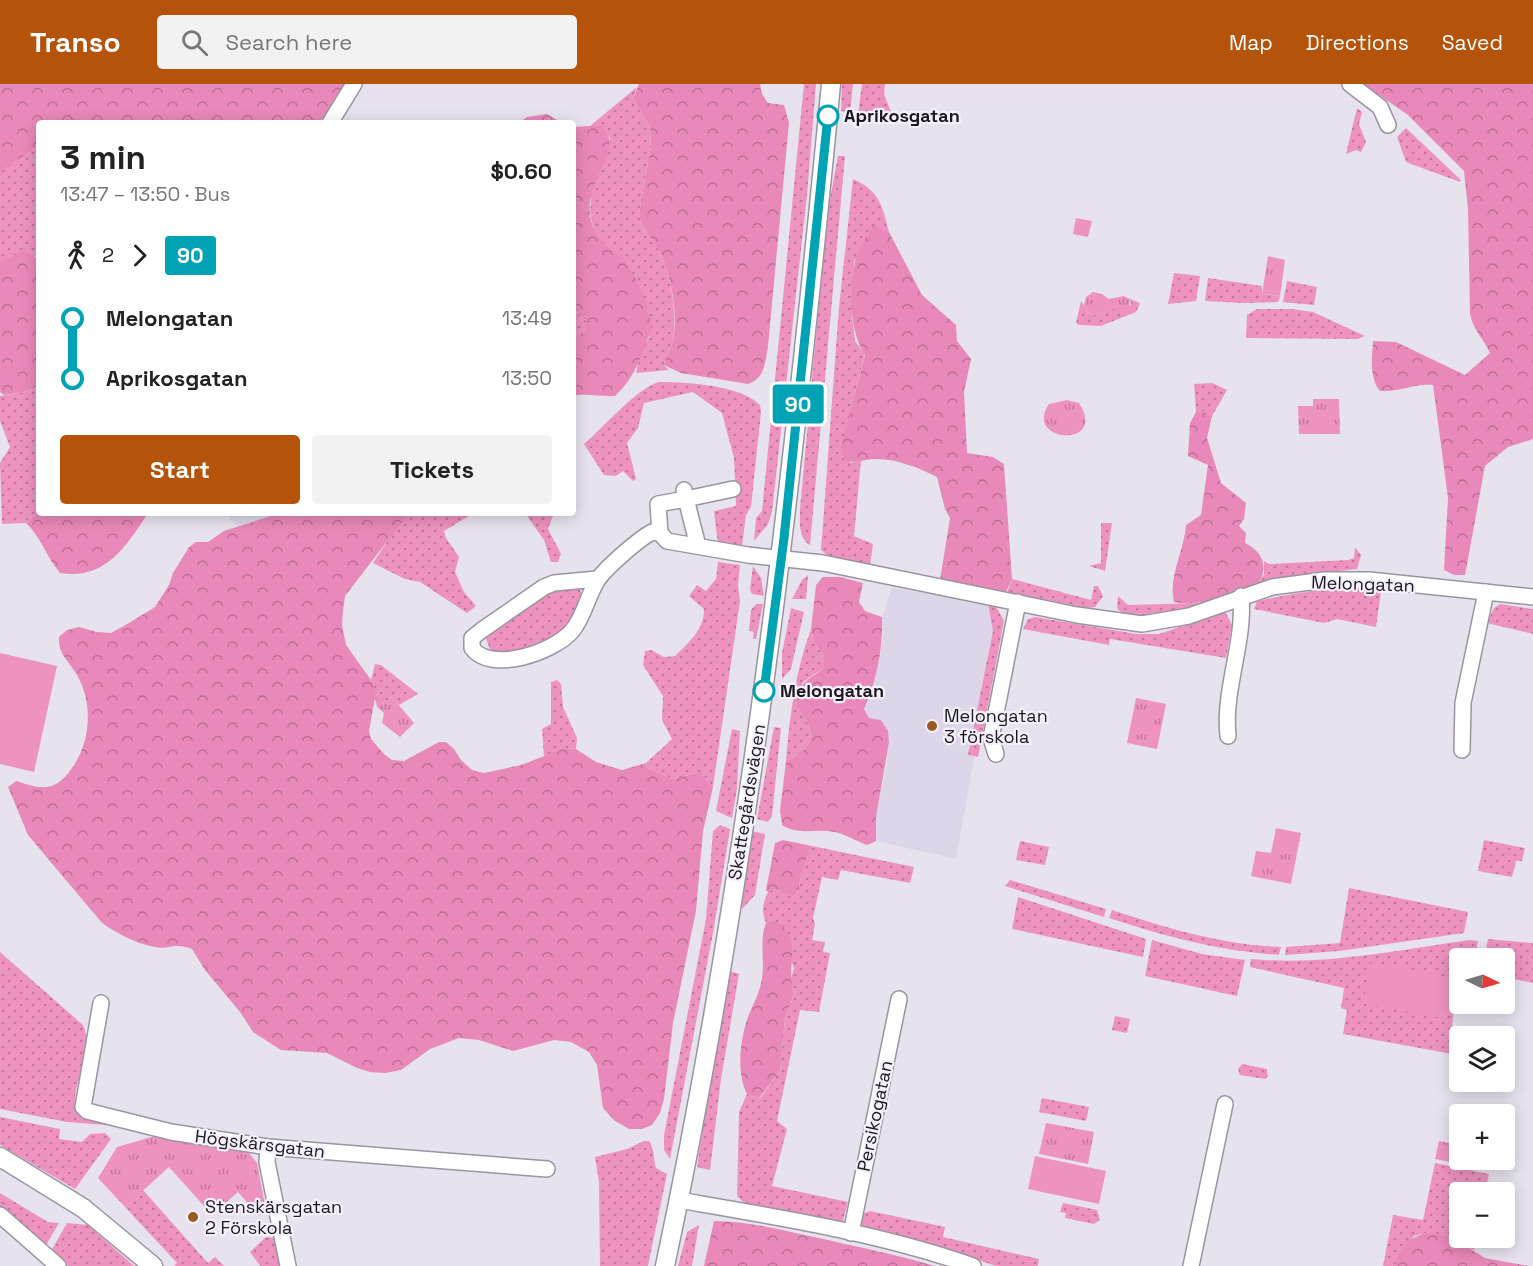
<!DOCTYPE html>
<meta charset="utf-8">
<style>
:root{--surface:#fff;--page:#f2f2f2;--text:#222;--muted:#767676;--accent:#b45309}
body{margin:0;font-family:"Space Grotesk",sans-serif;background:var(--page);color:var(--text);height:100vh;display:flex;flex-direction:column;font-size:22px;white-space:nowrap}
*{box-sizing:border-box;margin:0}
p{font-size:20px;color:var(--muted)}
.icon{flex:none;width:33px;height:33px;fill:none;stroke:currentColor;stroke-width:2;stroke-linecap:round;stroke-linejoin:round}
.map{position:relative;flex:1;overflow:hidden}
.details{position:absolute;left:36px;top:36px;width:540px;height:396px;display:flex;flex-direction:column;background:var(--surface);border-radius:6px;box-shadow:0 3px 15px #0003}
.details>*{flex:none}
.badge{padding:0 12px;border-radius:4px;font-size:21px;line-height:39px}
.needle{width:39px;rotate:95deg}
.buttons{position:absolute;left:1449px;top:864px;display:grid;gap:12px}
.buttons a{display:grid;place-items:center;width:66px;height:66px;border-radius:6px;background:var(--surface);box-shadow:0 3px 15px #0003;font-size:30px}
.map>.badge{position:absolute;translate:-50% -50%;box-shadow:0 0 0 3px #fff}
.legs{display:flex;align-items:center;gap:9px;height:66px;padding:0 24px;font-size:20px}
.legs p{margin-inline-start:auto}
.head{display:flex;align-items:center;justify-content:space-between;height:102px;padding:0 24px}
h1{font-size:33px;font-weight:600;line-height:45px}
.action{display:flex;gap:12px;margin-top:auto;padding:12px 24px}
.action a{flex:1;height:69px;border-radius:6px;background:var(--accent);color:#fff;font-size:24px;font-weight:600;line-height:69px;text-align:center}
.action a+a{background:var(--page);color:var(--text)}
ul{padding:0 24px;list-style:none}
li{display:flex;align-items:center;gap:21px;height:60px;font-size:22px}
li i{display:grid;place-items:center;width:9px;height:100%;margin:0 8px;background:currentColor}
li i::after{content:'';width:15px;height:15px;margin:-8px;border:4px solid;border-radius:50%;background:var(--surface)}
li p{margin-inline-start:auto}
li:first-child i{background:linear-gradient(#0000 50%,currentColor 0)}
li:last-child i{background:linear-gradient(currentColor 50%,#0000 0)}
header{display:flex;align-items:center;gap:36px;box-sizing:border-box;height:84px;padding:0 30px;background:var(--accent);color:#fff}
header strong{font-size:28px}
nav{display:flex;gap:33px;margin-inline-start:auto;font-size:21px}
.search{width:420px;height:54px;background:var(--page);display:flex;align-items:center;gap:15px;box-sizing:border-box;padding:0 21px;border-radius:6px;color:var(--muted);font-size:22px}
.map>svg:first-child{display:block}
.built{fill:#dcd6e8}
.grass{fill:url(#grass-dots)}
.forest{fill:url(#forest-crowns)}
.park{fill:url(#park-tufts)}
.pitch{fill:#ee93c0}
.lines{fill:none;stroke-linecap:round;stroke-linejoin:round}
.minor-casing{stroke:#9995a0;stroke-width:18}
.tertiary-casing{stroke:#9995a0;stroke-width:21}
.minor{stroke:#fff;stroke-width:15}
.tertiary{stroke:#fff;stroke-width:18}
.line-1-casing{stroke:#fff;stroke-width:14}
.line-1{stroke:#00a3b4;stroke-width:9}
.stop-1-dot{fill:#fff;stroke:#00a3b4;stroke-width:3}
.poi-dot{fill:#985b1e;stroke:#f4f0fc;stroke-width:2}
.labels{text-anchor:middle;stroke-width:4.5;stroke-linejoin:round;paint-order:stroke}
.stop-label{font-size:18px;font-weight:bold;fill:#1b191d;stroke:#f4f0fc;text-anchor:start}
.street-label{font-size:18px;fill:#1b191d;stroke:#f4f0fc}
.poi-label{font-size:18px;fill:#1b191d;stroke:#f4f0fc;text-anchor:start}
</style>
<header>
<strong>Transo</strong>
<div class="search"><svg class="icon" aria-label="search" viewBox="0 0 24 24"><circle cx="10" cy="10" r="6"/><path d="M15 15l6 6"/></svg>Search here</div>
<nav><a>Map</a><a>Directions</a><a>Saved</a></nav>
</header>
<div class="map">
<svg width="1533" height="1182" viewBox="0 0 1533 1182">
<defs>
<pattern id="grass-dots" width="8" height="8" patternUnits="userSpaceOnUse" patternTransform="scale(1.5)"><rect width="8" height="8" fill="#ee93c0"/><path d="M2 2h.1M6 6h.1" fill="none" stroke="#c0779b" stroke-width="1.8" stroke-linecap="round"/></pattern>
<pattern id="forest-crowns" width="20" height="18" patternUnits="userSpaceOnUse" patternTransform="scale(1.5)"><rect width="20" height="18" fill="#e989b9"/><path d="M2 6a3 3 0 1 1 6 0M12 15a3 3 0 1 1 6 0" fill="none" stroke="#bc6f96"/></pattern>
<pattern id="park-tufts" width="24" height="20" patternUnits="userSpaceOnUse" patternTransform="scale(1.5)"><rect width="24" height="20" fill="#ee93c0"/><path d="M3 7l-1-3M5 7V3M7 7l1-3M15 17l-1-3M17 17v-4M19 17l1-3" fill="none" stroke="#c0779b"/></pattern>
</defs>
<rect width="100%" height="100%" fill="#e7e3ee"/>
<!-- built -->
<g class="built">
<path d="M229 429H280L239 442 230 436Z"/>
<path d="M892 504 988 519 999 536 956 775 876 757V733L887 680 888 647 881 636 869 634 864 625 878 581 883 556 882 533Z"/>
</g>
<!-- grass -->
<g class="grass">
<path d="M804 0H816L807 111 772 428 768 440 754 457 756 434 762 427Z"/>
<path d="M842 0H853L850 28 841 27Z"/>
<path d="M862 0H885L884 10 893 33 858 31Z"/>
<path d="M637 3 633 15 650 42 651 62 639 129C641 146 656 157 662 173 672 197 678 234 672 260 670 268 665 272 664 281L669 286 636 289 640 271 649 253 609 166 595 152 590 128 592 102 608 64 610 54 603 43 590 42Z"/>
<path d="M1357 24 1362 28 1359 40 1366 58 1361 68 1356 66 1346 70Z"/>
<path d="M1406 44 1461 96 1460 98 1406 78 1397 53Z"/>
<path d="M34 63H39V175L37 172 0 178V88Z"/>
<path d="M838 72H845L810 461C798 454 800 438 800 425L827 131Z"/>
<path d="M853 95C879 106 883 123 889 148L875 140 854 178 852 231 855 257 865 270 852 321 850 379 861 376 854 452 873 460 870 482 829 473 821 466 839 223Z"/>
<path d="M1174 189 1200 192 1196 217 1168 220Z"/>
<path d="M1208 194 1262 202V210L1280 212 1278 218 1242 219 1205 217Z"/>
<path d="M1287 197 1317 203 1314 221 1283 218Z"/>
<path d="M1130 215 1140 219 1136 228 1101 242 1079 241 1076 239 1081 217 1089 230 1099 231 1106 226 1131 221Z"/>
<path d="M573 224 586 237V246L573 255Z"/>
<path d="M1257 225H1291L1313 228 1365 252 1357 255 1246 254 1247 231Z"/>
<path d="M659 298C685 298 741 301 760 321L761 328 751 423 746 431 742 462 718 460 714 427 736 422 734 374 722 329 693 308 644 319 638 344 627 359 636 395 633 397 623 387 616 392 604 391 584 360C604 343 637 304 659 298Z"/>
<path d="M1212 299 1227 306 1212 332 1203 327 1196 328 1194 300Z"/>
<path d="M39 302V426L26 439 2 440 0 379 10 363 0 337V312L24 308Z"/>
<path d="M412 429H474L444 447 446 454 459 473 455 488 464 508 476 522 467 529 420 498 405 495 373 479 402 435Z"/>
<path d="M525 429H554L548 445 561 470 558 478H551L544 456Z"/>
<path d="M1101 439H1112L1105 487 1089 482 1101 479Z"/>
<path d="M1355 463 1361 471 1357 485 1295 492 1259 500 1264 490V477L1269 480 1348 476 1354 474Z"/>
<path d="M718 478 740 481 738 501 740 517 713 703 700 688 673 695 647 684 646 679 672 655 662 636 663 612 643 581 645 567 651 566 664 573 675 572C689 558 704 546 704 525L689 512 697 501 706 507 716 495Z"/>
<path d="M753 482 761 494 764 512 752 510 750 506Z"/>
<path d="M808 491 806 515H792L802 496Z"/>
<path d="M1012 495 1091 516 1094 502H1098L1103 512 1095 523 1088 524 1007 508Z"/>
<path d="M580 504C590 541 518 585 490 565L486 555 487 551 555 505Z"/>
<path d="M1357 504 1381 508 1376 543 1337 535 1324 539 1254 525 1257 517C1291 510 1323 504 1357 504Z"/>
<path d="M1118 512 1128 521 1204 519C1177 529 1153 534 1125 533L1117 524Z"/>
<path d="M988 519 997 524 1004 537 978 673 968 671 993 547Z"/>
<path d="M756 520H763L756 555H753L754 548 749 547 751 526Z"/>
<path d="M1500 520 1533 525V550L1487 539 1494 524Z"/>
<path d="M791 524 804 528 791 585 782 595V569Z"/>
<path d="M1220 529H1226L1232 541 1226 574 1110 555 1109 561 1023 545 1028 535 1035 533 1136 550H1159Z"/>
<path d="M811 545 815 561 824 571V584L803 598 797 624C818 647 815 664 786 677 790 631 795 588 811 545Z"/>
<path d="M375 580 381 581 418 610 399 621 392 613 377 623 371 596Z"/>
<path d="M557 596 561 600 563 623 577 654 576 665 565 664 544 673 542 645 551 640V598Z"/>
<path d="M774 643 781 644 772 732 768 738 757 735Z"/>
<path d="M732 645 740 647 737 704 732 734 716 727Z"/>
<path d="M720 741 730 745 713 849 670 1075 664 1066V1051L706 835 713 747Z"/>
<path d="M751 747 765 750 755 811 742 825 744 786Z"/>
<path d="M1484 756 1525 764 1522 777H1516L1512 793 1478 787Z"/>
<path d="M1020 757 1049 763 1045 781 1016 776Z"/>
<path d="M812 762 914 783 910 799 841 786 838 796 822 793 813 834 815 840 812 856 825 858 823 868 830 869 819 928 800 926 777 1037 787 1045 772 1102 848 1118 842 1140 745 1120 737 1112 739 1028 747 1010 760 1014 780 987 785 934 794 909 790 898 794 884 773 836 766 839C761 828 763 818 768 808L775 805 794 810 799 805C799 793 807 774 812 762Z"/>
<path d="M1010 796 1106 825 1104 833 1005 802Z"/>
<path d="M1349 804 1468 828 1464 849 1339 867 1285 871 1286 863 1340 859Z"/>
<path d="M1018 813 1146 855 1143 873 1012 845Z"/>
<path d="M1112 826C1167 844 1222 861 1281 863L1279 871C1220 867 1166 853 1109 834Z"/>
<path d="M1488 855 1533 859V899L1505 893 1504 874H1484Z"/>
<path d="M1152 856 1202 870 1245 876 1237 912 1145 892Z"/>
<path d="M1470 856 1478 857 1475 874H1460C1459 907 1449 938 1452 970L1343 950 1347 926 1341 924 1344 904 1250 883 1251 875C1325 882 1397 866 1470 856Z"/>
<path d="M0 868 83 941C95 967 72 997 75 1024L81 1028 106 1038V1041L67 1038 0 1025Z"/>
<path d="M730 887 739 890 721 995 710 1086 697 1083 718 941Z"/>
<path d="M1115 932 1130 935 1127 949 1112 946Z"/>
<path d="M1242 980 1267 985 1268 993 1265 995 1240 991 1238 985Z"/>
<path d="M1042 1014 1089 1023 1086 1037 1039 1028Z"/>
<path d="M0 1033 60 1045 59 1055 82 1058 90 1050 105 1049 111 1055 75 1105 0 1061Z"/>
<path d="M644 1057H649C655 1066 653 1074 656 1084L667 1090 648 1182H600L599 1098 595 1073 627 1065Z"/>
<path d="M1435 1079 1489 1090 1485 1108H1460V1154H1476L1474 1166 1431 1148 1414 1152 1395 1182H1383L1393 1131 1423 1136Z"/>
<path d="M143 1106 208 1179 215 1173 224 1182H174L177 1179 125 1123Z"/>
<path d="M0 1109 48 1138 59 1139 45 1163 0 1123Z"/>
<path d="M1063 1119 1097 1126 1100 1136 1094 1140 1065 1134 1066 1129 1060 1128Z"/>
<path d="M870 1127 945 1143 943 1153 1039 1175 1038 1182H996L922 1158 866 1145 861 1140 862 1130Z"/>
<path d="M67 1139 88 1141 134 1182H68L51 1167Z"/>
<path d="M699 1141 692 1182H678L687 1148Z"/>
<path d="M266 1153 275 1154 279 1182H260L250 1168Z"/>
</g>
<!-- forest -->
<g class="forest">
<path d="M0 0H346L319 39H39V61L0 88Z"/>
<path d="M639 0H760L762 10 768 19 784 21 789 39 768 262C765 279 765 294 748 300L681 289 664 281C665 272 670 268 672 260 679 234 672 197 662 173 656 157 641 146 639 129L651 62 650 42 633 15Z"/>
<path d="M1363 0H1533V355L1508 363 1485 382 1465 491H1454L1444 486 1448 414 1433 301C1414 299 1402 308 1380 307 1369 294 1372 273 1373 257L1396 258 1465 291 1490 269C1483 253 1473 247 1470 229L1468 125 1464 87 1408 31Z"/>
<path d="M547 30 562 39H518L527 33Z"/>
<path d="M589 42H603C605 46 609 51 609 55 613 74 586 103 590 131 595 163 616 162 630 185 642 202 646 222 652 241 644 267 636 293 615 312 600 313 587 309 573 312V255L586 246V237L573 224V43Z"/>
<path d="M875 140 889 148 922 211 956 241 957 257 971 275 964 308 967 369 993 373 1004 380 1012 495 1006 508 940 496 950 434 945 425 937 393C920 384 896 375 877 375 865 374 854 381 844 376L841 363 865 271C849 248 849 205 855 178 858 164 867 152 875 140Z"/>
<path d="M24 167 39 175V302L24 308 4 311 0 308V178Z"/>
<path d="M1203 327 1212 332 1207 354 1221 399 1246 419 1244 435 1239 442 1246 449 1245 459C1263 468 1268 481 1259 500 1232 509 1204 524 1174 518 1168 492 1184 468 1186 441L1201 431 1208 381 1188 372 1190 339 1196 328Z"/>
<path d="M39 426V429H148C125 464 105 496 60 489 46 473 42 454 26 439Z"/>
<path d="M280 429H409L345 512 343 527 342 541 346 561 371 596 376 608 369 647 371 655 384 670 392 676 404 677 439 658H446L454 665 461 676 472 686 484 689 521 681 565 664 576 665 596 678 622 686 646 679 647 684 673 695 700 688 713 703 703 747 696 827 673 939 664 1015 660 1029 652 1041 642 1045H629L615 1037 603 1024 597 981 589 968 571 958 554 956 513 967 479 956 459 954 430 965 401 986 385 989 370 988 357 984 327 969 281 966 253 948 240 928 205 886 192 865C173 858 169 866 155 863 137 860 116 849 102 839L28 751 8 703 16 697C43 706 55 708 72 684 92 656 94 614 73 585 65 573 58 568 59 553L67 546 79 543 97 548 111 549 129 539 155 523 169 501 173 489 189 463 196 458H208L224 447Z"/>
<path d="M823 493H840L863 499 859 518 865 527 882 533C883 565 877 595 864 625L869 634 881 636 888 647 889 658 876 733V757L867 761C856 757 845 750 835 748 815 744 800 752 782 741L780 727 786 677C815 664 818 647 797 624 797 598 806 598 824 584V571L815 561 811 545 816 501Z"/>
<path d="M783 756 812 762C807 774 799 793 799 805L794 811 775 805 768 808 766 806 775 759Z"/>
<path d="M773 836C806 852 784 884 794 909L785 934 780 987 759 1014 747 1010C736 988 740 956 748 933 753 920 760 909 762 894 765 875 759 856 766 839Z"/>
<path d="M714 1137C748 1137 781 1146 814 1153 854 1162 895 1170 935 1182H704Z"/>
<path d="M1431 1148 1456 1156 1485 1174 1529 1182H1395C1400 1161 1411 1152 1431 1148Z"/>
</g>
<!-- park -->
<g class="park">
<path d="M1076 134 1092 137 1088 153 1073 150Z"/>
<path d="M1268 172 1285 176 1280 212 1262 210Z"/>
<path d="M1093 208 1102 210 1109 215 1124 212 1130 215 1129 225 1122 228C1112 223 1107 225 1099 231L1089 230 1084 222 1086 213Z"/>
<path d="M1313 315H1339L1340 350H1299L1298 322H1313Z"/>
<path d="M1067 316 1079 319C1109 365 1022 359 1049 320Z"/>
<path d="M392 613 414 639 400 653 382 639 384 629 377 623Z"/>
<path d="M1136 614 1166 620 1157 665 1127 659Z"/>
<path d="M1276 744 1301 749 1291 800 1251 792 1256 767 1271 769Z"/>
<path d="M1046 1039 1094 1048 1088 1080 1039 1070Z"/>
<path d="M158 1051 247 1066 257 1079 266 1126 259 1132 238 1108 212 1131 169 1083 125 1123 98 1094 117 1063Z"/>
<path d="M1439 1057 1459 1061 1460 1076H1490L1488 1085 1435 1075Z"/>
</g>
<!-- pitch -->
<g class="pitch">
<path d="M0 569 57 582 34 688 0 680Z"/>
<path d="M1371 878 1455 895 1447 935 1363 919Z"/>
<path d="M1035 1072 1106 1087 1099 1120 1028 1105Z"/>
</g>
<g class="lines">
<!-- minor casing -->
<g class="minor-casing">
<g id="minor">
<path d="M1350 0 1380 23 1388 41"/>
<path d="M330 39 354 0"/>
<path d="M684 406 686 415 733 405"/>
<path d="M660 449 658 420 686 415 698 462"/>
<path d="M597 495 554 499 544 503 482 546 472 554V564C491 590 554 568 572 547 584 533 587 513 597 497 604 485 639 455 652 448L660 449 667 457 748 471 823 479 1077 531 1142 540 1189 532 1272 503 1325 496H1369L1533 513"/>
<path d="M1228 652C1223 605 1245 560 1241 512"/>
<path d="M1462 666 1463 619 1486 508"/>
<path d="M996 670 991 654 1018 518"/>
<path d="M101 919 83 1023 87 1027 171 1048 268 1063 547 1085"/>
<path d="M268 1063 267 1078 288 1182"/>
<path d="M679 1116C777 1133 879 1149 973 1182"/>
<path d="M0 1131 58 1182"/>
<path d="M851 1149 899 915"/>
<path d="M1191 1182 1225 1020"/>
</g>
</g>
<!-- tertiary casing -->
<g class="tertiary-casing">
<g id="tertiary">
<path d="M0 1073 83 1124 153 1182"/>
<path d="M665 1182C748 792 793 396 831 0"/>
</g>
</g>
<!-- minor -->
<use href="#minor" class="minor"/>
<!-- tertiary -->
<use href="#tertiary" class="tertiary"/>
</g>
<g class="lines">
<!-- line-1 casing -->
<g class="line-1-casing">
<path id="line-1" d="M764 607 784 454 828 32"/>
</g>
<!-- line-1 -->
<use href="#line-1" class="line-1"/>
</g>
<!-- markers -->
<g class="stop-1-dot">
<circle cx="828" cy="32" r="10"/>
<circle cx="764" cy="607" r="10"/>
</g>
<g class="poi-dot">
<circle cx="932" cy="642" r="6"/>
<circle cx="193" cy="1133" r="6"/>
</g>
<g class="labels">
<!-- stop labels -->
<g class="stop-label">
<text x="844" y="38">Aprikosgatan</text>
<text x="780" y="613">Melongatan</text>
</g>
<!-- street labels -->
<g class="street-label">
<text transform="translate(1363 500) rotate(2)" y="6">Melongatan</text>
<text transform="translate(747 718) rotate(-81)" y="6">Skattegårdsvägen</text>
<text transform="translate(875 1032) rotate(-78)" y="6">Persikogatan</text>
<text transform="translate(260 1060) rotate(7)" y="6">Högskärsgatan</text>
</g>
<!-- poi labels -->
<g class="poi-label">
<text x="944" y="638">Melongatan<tspan x="944" dy="21">3 förskola</tspan></text>
<text x="205" y="1129">Stenskärsgatan<tspan x="205" dy="21">2 Förskola</tspan></text>
</g>
</g>
</svg>
<div class="buttons">
<a><svg class="needle" viewBox="-14 -14 28 28"><path d="M0-13l5 13h-10z" fill="#e53935"/><path d="M0 13l5-13h-10z" fill="#767676"/></svg></a>
<a><svg class="icon" aria-label="layers" viewBox="0 0 24 24"><path d="M12 4l9 5-9 5-9-5zM3 14l9 5 9-5"/></svg></a>
<a>+</a>
<a>−</a>
</div>
<b class="badge" style="left:798px;top:320px;background:#00a3b4;color:#fff">90</b>
<section class="details">
<div class="head"><div><h1>3 min</h1><p>13:47 – 13:50 · Bus</p></div><b>$0.60</b></div>
<div class="legs"><svg class="icon" aria-label="walk" viewBox="0 0 24 24"><circle cx="13" cy="4" r="2"/><path d="M13 8l-2 6 4 7M11 14l-3 7M7 12l3-4h3l4 4"/></svg>2<svg class="icon" aria-label="forward" viewBox="0 0 24 24"><path d="M9 5l7 7-7 7"/></svg><b class="badge" style="background:#00a3b4;color:#fff">90</b></div>
<ul>
<li><i style="color:#00a3b4"></i><b>Melongatan</b><p>13:49</p></li>
<li><i style="color:#00a3b4"></i><b>Aprikosgatan</b><p>13:50</p></li>
</ul>
<div class="action"><a>Start</a><a>Tickets</a></div>
</section>
</div>
